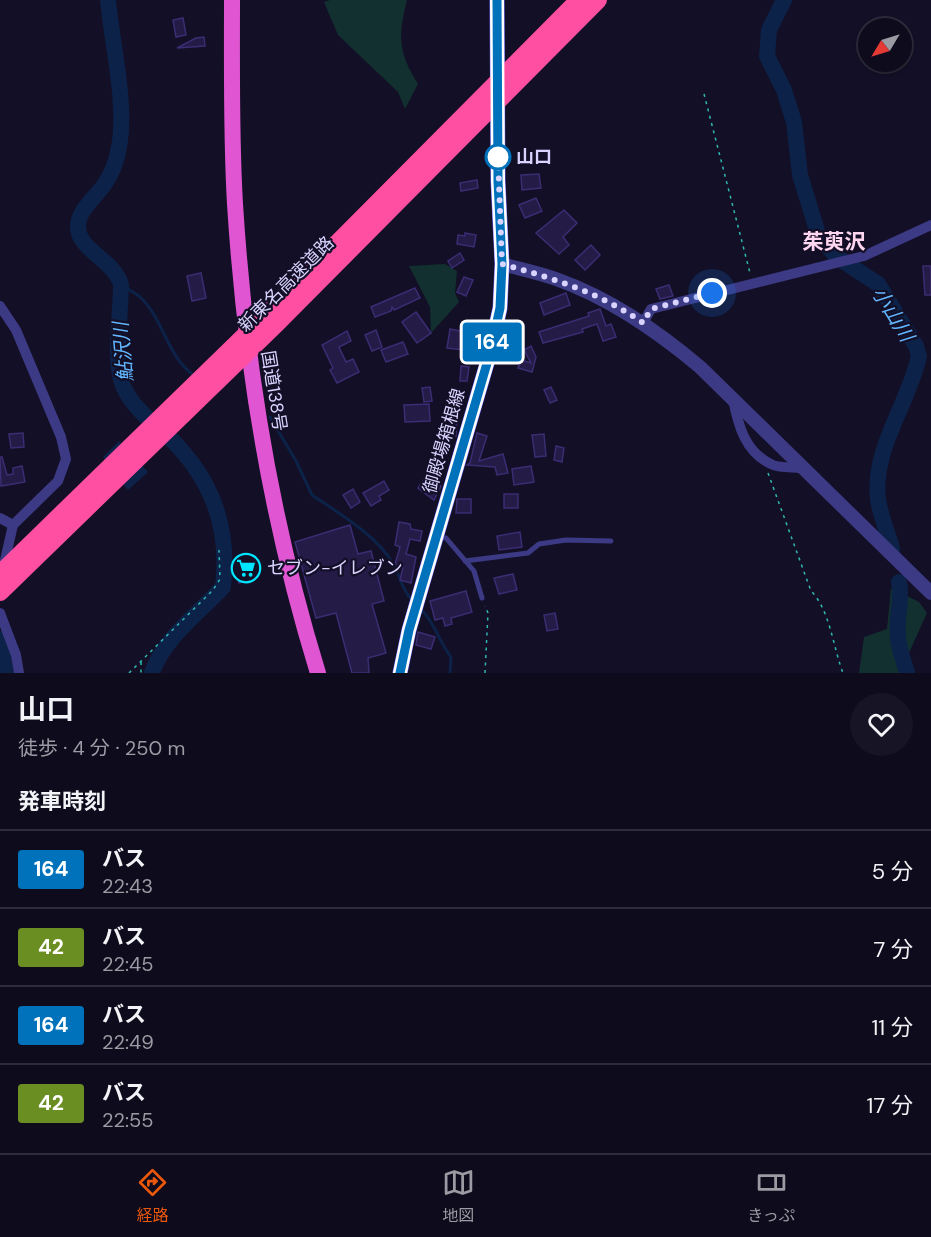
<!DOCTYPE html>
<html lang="ja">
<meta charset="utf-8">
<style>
:root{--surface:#0e0b1c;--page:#171425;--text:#f1f3f6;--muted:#9b9ba3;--line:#2e2b3b;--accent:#ea580c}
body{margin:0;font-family:"DM Sans","Noto Sans JP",sans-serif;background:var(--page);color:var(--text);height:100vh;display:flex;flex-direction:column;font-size:22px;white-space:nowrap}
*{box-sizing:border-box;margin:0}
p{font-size:20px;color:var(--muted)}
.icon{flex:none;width:33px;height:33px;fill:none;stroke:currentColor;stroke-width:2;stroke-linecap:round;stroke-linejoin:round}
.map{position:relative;height:673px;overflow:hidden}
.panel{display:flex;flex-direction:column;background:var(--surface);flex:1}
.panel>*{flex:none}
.badge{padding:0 12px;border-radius:4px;font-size:21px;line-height:39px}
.needle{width:39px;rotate:232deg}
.fabs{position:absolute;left:858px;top:18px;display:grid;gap:12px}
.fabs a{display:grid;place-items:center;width:54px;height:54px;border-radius:50%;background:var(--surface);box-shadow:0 2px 4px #0004,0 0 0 2px var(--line);font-size:30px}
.you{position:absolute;width:30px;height:30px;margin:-15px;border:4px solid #fff;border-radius:50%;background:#1a73e8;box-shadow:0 0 0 9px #1a73e833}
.map>.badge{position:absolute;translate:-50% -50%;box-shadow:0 0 0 3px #fff}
h2{padding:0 18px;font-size:22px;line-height:54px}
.round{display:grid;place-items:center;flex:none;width:63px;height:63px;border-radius:32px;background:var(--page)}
.summary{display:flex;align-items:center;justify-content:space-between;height:102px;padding:0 18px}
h1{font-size:28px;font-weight:700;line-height:45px}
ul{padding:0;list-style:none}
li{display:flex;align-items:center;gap:18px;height:78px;padding:0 18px;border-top:2px solid var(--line)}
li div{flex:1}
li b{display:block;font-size:22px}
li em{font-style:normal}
li .badge{min-width:66px;font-weight:700;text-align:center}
.tabs{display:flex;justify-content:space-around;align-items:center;height:84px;border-top:2px solid var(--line);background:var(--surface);font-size:16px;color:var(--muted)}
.tabs a{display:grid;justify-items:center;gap:3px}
.tabs .on{color:var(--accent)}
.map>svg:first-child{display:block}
.green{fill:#12302f}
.water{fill:#0c2248}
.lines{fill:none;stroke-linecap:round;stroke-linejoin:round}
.stream{stroke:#0c2248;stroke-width:3}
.river{stroke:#0c2248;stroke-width:16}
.building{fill:#241b47;stroke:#3b2d73;stroke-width:1.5}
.path{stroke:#2fb8b0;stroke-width:1.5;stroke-dasharray:3 4.5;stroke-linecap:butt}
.service{stroke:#3d3a85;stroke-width:5}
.minor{stroke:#3d3a85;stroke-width:10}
.tertiary{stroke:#3d3a85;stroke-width:14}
.secondary{stroke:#6f6bff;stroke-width:15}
.trunk{stroke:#e055d1;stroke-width:16}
.motorway-bridge{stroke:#ff4fa3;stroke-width:18}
.line-casing{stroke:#fff;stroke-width:14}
.line{stroke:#0072bc;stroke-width:9}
.walk{stroke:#d9d4ff;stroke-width:6;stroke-dasharray:0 10.8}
.stop-dot{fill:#fff;stroke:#0072bc;stroke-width:3}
.labels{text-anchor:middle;stroke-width:4.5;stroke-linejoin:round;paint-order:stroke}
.stop-label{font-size:18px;font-weight:bold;fill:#d9d4ff;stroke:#130f26;text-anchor:start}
.street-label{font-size:18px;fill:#d9d4ff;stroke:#130f26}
.poi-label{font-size:18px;fill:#d9d4ff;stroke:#130f26;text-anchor:start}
.water-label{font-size:20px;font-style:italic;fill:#62b6ff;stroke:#130f26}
.quarter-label{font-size:21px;font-weight:bold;fill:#ffd6f0;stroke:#130f26}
</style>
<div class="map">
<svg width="931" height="673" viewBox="0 0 931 673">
<rect width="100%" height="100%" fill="#130f26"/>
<!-- green -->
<g class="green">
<path d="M330 0H407C398 36 398 52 418 84L405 109 398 92 338 35 324 2Z"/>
<path d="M445 264 457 271 455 293 459 302 431 333 430 307 409 266Z"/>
<path d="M891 588 919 602 927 613 908 655 913 673H859L864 637 887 629Z"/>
</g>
<!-- water -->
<path class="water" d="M119 441 148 472 128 490 105 466 107 463 103 457Z"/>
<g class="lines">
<!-- stream -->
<g class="stream">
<path d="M121 285C128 289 136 293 141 298 164 320 168 359 195 376"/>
<path d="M270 417 296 461 312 495C337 512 378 536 393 564 401 577 401 589 412 600"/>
<path d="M421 609C435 623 439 642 451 657L450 673"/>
</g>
<!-- river -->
<g class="river">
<path d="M108 0C112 45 127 103 119 147 117 160 111 175 104 185 95 198 77 211 78 228 79 250 115 261 121 285 121 312 113 362 123 386 132 407 153 423 169 437 212 479 230 527 223 587 199 613 163 639 152 673"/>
<path d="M784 0 769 30 767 56 784 90 794 122 800 175 819 237 837 257 878 284 916 346 919 356C909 403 872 449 878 499 880 515 888 533 892 549"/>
<path d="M899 582C903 599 896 618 898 635 898 648 904 661 907 673"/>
<path d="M0 639 6 673"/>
</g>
</g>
<!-- building -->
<g class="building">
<path d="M183 18 186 35 176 37 173 20Z"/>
<path d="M204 37 205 46 177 48 196 38Z"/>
<path d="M539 174 541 188 522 190 521 175Z"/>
<path d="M477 180 478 188 461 191 460 183Z"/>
<path d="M536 198 542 211 525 218 519 205Z"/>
<path d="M564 210 577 223 563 237 569 245 559 254 536 233Z"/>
<path d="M465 233 476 235 474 247 457 244 458 235 465 236Z"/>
<path d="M591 245 600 255 585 270 575 260Z"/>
<path d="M460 253 464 260 452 268 448 261Z"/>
<path d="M923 266H931V295H925Z"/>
<path d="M201 273 206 298 192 301 187 276Z"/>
<path d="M464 277 473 280 466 296 457 292Z"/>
<path d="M669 285 673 296 660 299 656 289Z"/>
<path d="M415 288 420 298 394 310 392 307 391 311 375 317 371 307Z"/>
<path d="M566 293 570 305 544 315 540 303Z"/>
<path d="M600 309 606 326 611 324 616 337 603 341 597 324 582 329 583 332 543 343 539 332 589 316 588 313Z"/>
<path d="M416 312 431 333 417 343 402 322Z"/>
<path d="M450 329 476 334 473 351 447 348Z"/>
<path d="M376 330 382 347 372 351 365 335Z"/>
<path d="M347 331 351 341 339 347 346 362 353 359 359 372 337 383 330 370 333 368 322 345Z"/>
<path d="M403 342 408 354 386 362 381 350Z"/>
<path d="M531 346 536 357 532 372 518 368 521 360 531 363 524 350Z"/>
<path d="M461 366 469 367 467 381H460Z"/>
<path d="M430 387 432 401 424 402 422 388Z"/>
<path d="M551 387 557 400 550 403 544 390Z"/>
<path d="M429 404 430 421 405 422 404 405Z"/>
<path d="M457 420 456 436H447L446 421Z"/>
<path d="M23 433 24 447 11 448 9 434Z"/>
<path d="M477 433 487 436 479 461 503 454 508 473 497 475 495 467 467 465 470 463Z"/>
<path d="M544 434 546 456 535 457 532 435Z"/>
<path d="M556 446 564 448 562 462 554 460Z"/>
<path d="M0 457H2L7 475 13 474V468L22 466 25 482 1 486Z"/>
<path d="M531 466 534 482 514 485 512 469Z"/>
<path d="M426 476 441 486 434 500 418 488Z"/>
<path d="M384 481 389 490 379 496 381 500 371 506 363 493Z"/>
<path d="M353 489 360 502 351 508 343 495Z"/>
<rect x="504" y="494" width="14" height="14"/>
<path d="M457 499H471V513H456Z"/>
<path d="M399 522 410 524 411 529 422 531 420 541 410 539 406 554 416 557 411 583 400 580 403 567 395 564 400 547 395 545Z"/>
<path d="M350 525 358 554 371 551 384 601 372 604 386 653 368 658 369 673H352L336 613 316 618 295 542Z"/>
<path d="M520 532 522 547 499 550 497 536Z"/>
<path d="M255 558 258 573 254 579 239 583 235 563Z"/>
<path d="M513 574 517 590 499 594 494 578Z"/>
<path d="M466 591 472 612 451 618 452 624 445 626 443 618 435 620 430 601Z"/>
<path d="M555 613 558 629 547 631 544 615Z"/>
<path d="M418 632 435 637 431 649 416 645Z"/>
</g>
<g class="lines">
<!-- path -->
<g class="path">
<path d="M704 94 750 273"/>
<path d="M768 473 811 591C830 610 833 647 843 673"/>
<path d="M141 662V673"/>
<path d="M129 673 213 590 220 579 219 550"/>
<path d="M485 673 488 613 485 606"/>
</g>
<!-- service -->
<g class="service">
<path d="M438 537 446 538 474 571 482 598"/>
<path d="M465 561 528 553 539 544 566 540 611 541"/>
</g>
<!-- minor -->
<g class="minor">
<path d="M0 306 16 330 61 437 66 459 58 481 13 525 3 569"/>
<path d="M643 323 651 309 864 256 931 225"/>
<path d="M733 399C738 425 745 453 773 465 780 468 793 467 801 468"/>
<path d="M0 518 13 525"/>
<path d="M0 613 16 655 19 673"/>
</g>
<!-- tertiary -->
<path class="tertiary" d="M502 264C520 269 539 273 556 279 610 298 657 331 700 367L931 593"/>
<!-- secondary -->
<path class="secondary" d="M400 673 409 630 490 353 500 308 502 264 498 181 497 0"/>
<!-- trunk -->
<path class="trunk" d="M232 0C232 68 231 137 235 204 245 363 271 521 318 673"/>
<!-- motorway-bridge -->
<g class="motorway-bridge">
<path d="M0 574 267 314 579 0"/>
<path d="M0 592 276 324 598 0"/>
</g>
</g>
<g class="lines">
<!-- line casing -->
<g class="line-casing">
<path id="line" d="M400 673 409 630 490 353 500 308 502 264 498 181 497 0"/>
</g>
<!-- line -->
<use href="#line" class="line"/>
<!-- walk -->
<path class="walk" d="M498 157 502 264C552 278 601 293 643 323L651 309 712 293"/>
</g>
<!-- icons -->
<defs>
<g id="supermarket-ring" transform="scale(1.5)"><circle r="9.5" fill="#130f26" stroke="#00e5ff" stroke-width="1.5"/><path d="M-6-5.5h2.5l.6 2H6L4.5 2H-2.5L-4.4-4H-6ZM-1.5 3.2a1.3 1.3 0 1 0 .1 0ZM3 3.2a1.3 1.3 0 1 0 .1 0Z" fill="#00e5ff"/></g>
</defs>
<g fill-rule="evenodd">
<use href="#supermarket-ring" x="246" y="568"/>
</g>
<!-- markers -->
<circle class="stop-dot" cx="498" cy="157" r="12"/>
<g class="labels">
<!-- stop labels -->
<g class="stop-label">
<text x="516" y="163">山口</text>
</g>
<!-- street labels -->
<g class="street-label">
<text transform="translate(286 284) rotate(-45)" y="6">新東名高速道路</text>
<text transform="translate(274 391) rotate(81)" y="6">国道138号</text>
<text transform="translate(444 441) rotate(-74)" y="6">御殿場箱根線</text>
</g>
<!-- poi labels -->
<g class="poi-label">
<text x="267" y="574">セブン-イレブン</text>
</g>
<!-- water labels -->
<g class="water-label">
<text transform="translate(893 314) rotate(58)" y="7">小山川</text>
<text transform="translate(123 352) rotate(-95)" y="7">鮎沢川</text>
</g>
<!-- quarter labels -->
<g class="quarter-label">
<text x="834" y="249">茱萸沢</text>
</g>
</g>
</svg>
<div class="fabs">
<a><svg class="needle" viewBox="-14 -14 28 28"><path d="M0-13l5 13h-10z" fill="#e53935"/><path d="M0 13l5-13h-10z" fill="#9b9ba3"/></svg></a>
</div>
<div class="you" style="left:712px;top:293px"></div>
<b class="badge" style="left:492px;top:342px;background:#0072bc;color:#fff">164</b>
</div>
<section class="panel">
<div class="summary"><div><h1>山口</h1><p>徒歩 · 4 分 · 250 m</p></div><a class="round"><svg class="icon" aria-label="heart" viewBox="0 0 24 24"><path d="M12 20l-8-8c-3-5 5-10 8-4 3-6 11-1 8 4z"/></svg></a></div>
<h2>発車時刻</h2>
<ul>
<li><span class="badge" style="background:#0072bc;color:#fff">164</span><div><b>バス</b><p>22:43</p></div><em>5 分</em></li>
<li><span class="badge" style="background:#6b8e23;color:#fff">42</span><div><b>バス</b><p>22:45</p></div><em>7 分</em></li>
<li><span class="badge" style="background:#0072bc;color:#fff">164</span><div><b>バス</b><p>22:49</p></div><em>11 分</em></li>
<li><span class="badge" style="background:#6b8e23;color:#fff">42</span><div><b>バス</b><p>22:55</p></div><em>17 分</em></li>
</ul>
</section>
<nav class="tabs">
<a class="on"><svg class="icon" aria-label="directions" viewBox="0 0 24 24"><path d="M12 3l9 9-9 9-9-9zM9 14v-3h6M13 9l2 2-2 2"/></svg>経路</a>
<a><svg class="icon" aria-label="map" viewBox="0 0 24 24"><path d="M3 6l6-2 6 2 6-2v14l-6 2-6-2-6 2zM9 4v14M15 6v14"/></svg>地図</a>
<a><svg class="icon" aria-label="tickets" viewBox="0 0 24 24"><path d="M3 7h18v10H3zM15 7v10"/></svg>きっぷ</a>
</nav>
